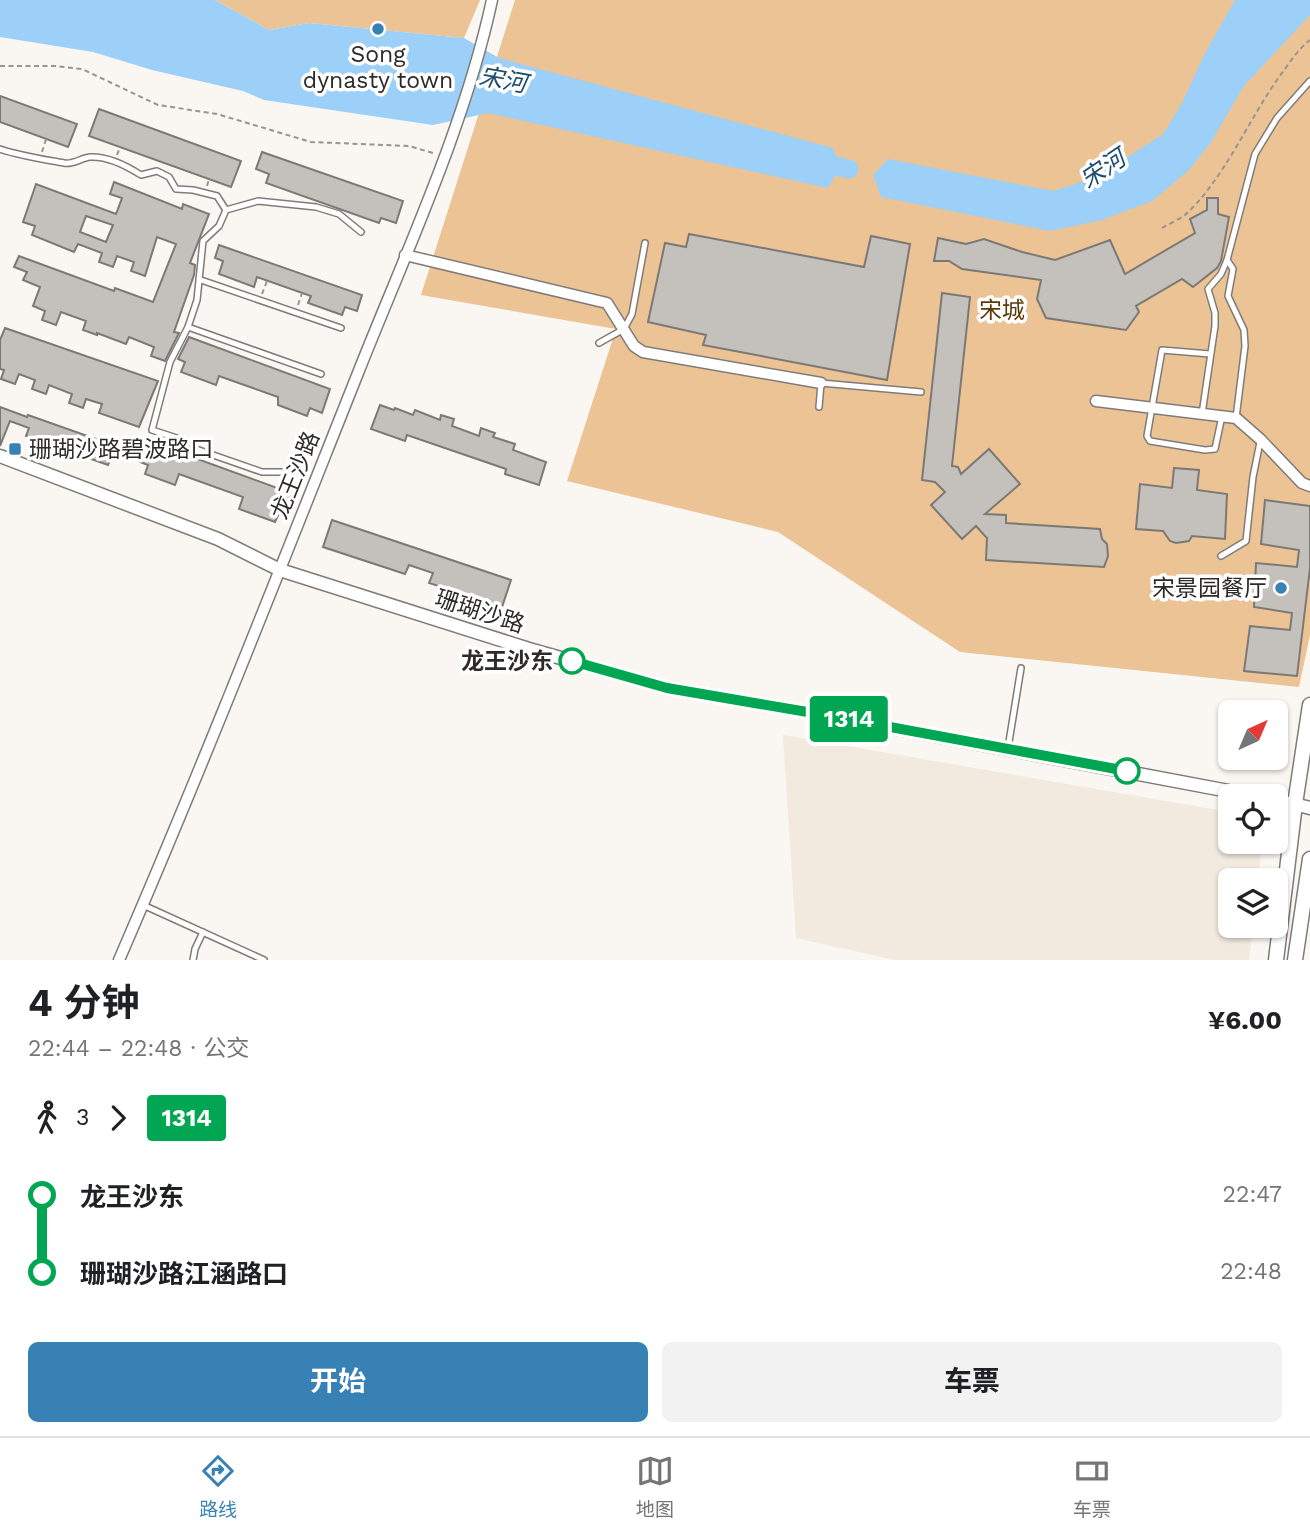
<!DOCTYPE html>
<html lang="zh">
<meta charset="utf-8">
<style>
:root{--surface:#fff;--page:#f2f2f2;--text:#202124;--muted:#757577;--line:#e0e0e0;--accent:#3781b5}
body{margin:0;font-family:"Work Sans","Noto Sans SC",sans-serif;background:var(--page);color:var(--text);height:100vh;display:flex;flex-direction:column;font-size:26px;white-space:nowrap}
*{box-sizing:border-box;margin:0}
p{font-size:23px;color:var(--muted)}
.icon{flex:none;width:38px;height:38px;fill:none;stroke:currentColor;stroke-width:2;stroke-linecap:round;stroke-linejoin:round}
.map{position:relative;height:960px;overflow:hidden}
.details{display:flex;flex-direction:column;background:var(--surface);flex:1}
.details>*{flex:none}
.badge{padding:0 14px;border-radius:5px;font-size:24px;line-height:46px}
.needle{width:46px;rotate:44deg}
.tools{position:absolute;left:1218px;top:700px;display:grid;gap:14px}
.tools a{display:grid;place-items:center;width:70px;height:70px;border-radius:10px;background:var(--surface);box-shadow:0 2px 5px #0004;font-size:35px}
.map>.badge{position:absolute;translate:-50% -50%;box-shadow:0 0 0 4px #fff}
.legs{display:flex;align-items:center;gap:10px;height:77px;padding:0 28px;font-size:23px}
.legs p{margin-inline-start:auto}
.headline{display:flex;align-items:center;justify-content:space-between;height:119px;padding:0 28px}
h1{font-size:38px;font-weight:700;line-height:52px}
.cta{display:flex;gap:14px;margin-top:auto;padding:14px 28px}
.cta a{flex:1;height:80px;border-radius:10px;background:var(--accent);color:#fff;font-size:28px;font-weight:700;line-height:80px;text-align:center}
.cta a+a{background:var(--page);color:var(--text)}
ul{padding:0 28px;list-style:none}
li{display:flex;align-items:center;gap:24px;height:77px;font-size:26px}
li i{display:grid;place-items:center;width:10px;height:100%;margin:0 9px;background:currentColor}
li i::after{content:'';width:18px;height:18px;margin:-9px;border:5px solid;border-radius:50%;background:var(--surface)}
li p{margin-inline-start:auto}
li:first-child i{background:linear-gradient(#0000 50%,currentColor 0)}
li:last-child i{background:linear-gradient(currentColor 50%,#0000 0)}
.tab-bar{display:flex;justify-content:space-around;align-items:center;height:98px;border-top:2px solid var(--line);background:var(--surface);font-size:19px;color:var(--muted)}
.tab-bar a{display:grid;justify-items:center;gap:4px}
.tab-bar .current{color:var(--accent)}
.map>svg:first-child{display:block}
.built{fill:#f2e9df}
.green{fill:#ecc394}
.water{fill:#9cd0f8}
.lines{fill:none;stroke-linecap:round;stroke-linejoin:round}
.river{stroke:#9cd0f8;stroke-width:19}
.building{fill:#c4c0bc;stroke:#7c7975;stroke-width:2;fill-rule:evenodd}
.service-casing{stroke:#7f7c78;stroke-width:8}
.minor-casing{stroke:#7f7c78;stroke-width:13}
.tertiary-casing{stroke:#7f7c78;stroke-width:15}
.secondary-casing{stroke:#7f7c78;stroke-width:17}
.path{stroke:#979592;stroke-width:2;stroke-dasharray:5 3.5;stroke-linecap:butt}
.service{stroke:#fff;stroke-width:5}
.minor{stroke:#fff;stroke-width:10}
.tertiary{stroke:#fff;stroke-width:12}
.secondary{stroke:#fff;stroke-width:14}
.line-1-casing{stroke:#fff;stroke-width:16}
.line-1{stroke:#00a651;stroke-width:10}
.poi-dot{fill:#3781b5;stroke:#fff;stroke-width:2.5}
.stop-1-dot{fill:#fff;stroke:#00a651;stroke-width:3.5}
.labels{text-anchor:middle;stroke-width:7;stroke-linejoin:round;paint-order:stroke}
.poi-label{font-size:23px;fill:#2c2b29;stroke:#fff}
.park-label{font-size:23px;fill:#5c3a08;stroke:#fff}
.street-label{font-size:23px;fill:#2c2b29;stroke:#fff}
.stop-label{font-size:23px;font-weight:bold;fill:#2c2b29;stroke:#fff;text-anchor:end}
.water-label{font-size:24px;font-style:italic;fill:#1b4b6d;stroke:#fff}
</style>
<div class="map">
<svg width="1310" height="960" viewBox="0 0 1310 960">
<rect width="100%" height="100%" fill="#faf6f2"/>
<!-- built -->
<path class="built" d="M783 735 1230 812V842H1262L1258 880H1230V926H1253L1249 960H895L796 938Z"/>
<!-- green -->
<g class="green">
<path d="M215 0H480L464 38 309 23 269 30Z"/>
<path d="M515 0H1310V635L1299 687 960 652 778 532 567 481 616 329 421 295Z"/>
</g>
<!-- water -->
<g class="water">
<path d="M0 0H215L269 30 309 23 464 38 499 58 833 148 840 167 828 188 488 113 433 125 264 100 243 91 152 70 93 52 0 37Z"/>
<path d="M1235 0H1310V15L1243 87 1211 142 1189 170 1152 201 1102 220 1050 231 881 197 873 175 888 159 1053 191 1079 183 1126 158 1163 134 1182 103 1204 55Z"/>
</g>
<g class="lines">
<!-- river -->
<path class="river" d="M817 162 849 169"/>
</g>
<!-- building -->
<g class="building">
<path d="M0 96 77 124 68 147 0 122Z"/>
<path d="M99 109 241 161 231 187 89 136Z"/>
<path d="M262 152 403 201 396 223 381 218 379 223 266 183 269 174 256 169Z"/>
<path d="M114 182 182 209 183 204 209 214 190 263 195 265 194 275 174 332 179 333 165 361 151 356 154 347 129 337 126 344 97 333V335L83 330 86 321 61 312 56 325 42 320 45 311 33 306 40 287 23 280 27 272 14 267 19 256 114 291 115 288 153 302 176 244 157 237 145 276 131 271 134 262 117 256 113 267 99 262 102 253 78 244 74 252 32 235 35 226 23 222 36 184 116 214 122 198 110 194ZM86 216 113 225 106 242 80 232Z"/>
<path d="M1207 198H1218V214L1229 217 1221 261 1217 268 1193 287 1182 279 1136 306 1139 312 1126 330 1046 318 1037 299 1041 280 962 269 949 261H934L938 238 966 244 984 239 1022 252 1055 260 1110 240 1125 274 1195 233 1190 219 1207 210Z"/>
<path d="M689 234 864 267 871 236 910 244 887 380 703 345 706 335 648 322 665 243 686 247Z"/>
<path d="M219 245 362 295 357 311 345 307 342 315 308 303 311 296 257 277 254 287 219 274 223 261 215 258Z"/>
<path d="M942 293 970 297 952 466 958 467 961 474 989 449 1020 484 985 514 1006 515V523L1100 529 1102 539 1107 544 1108 556 1104 567 986 560 987 538 976 526 962 539 931 505 945 492 935 482 922 480Z"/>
<path d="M5 328 158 381 139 427 99 413 102 404 86 399 83 408 69 403 72 394 49 385 46 394 32 389 35 380 19 374 15 384 1 379 4 370 0 369V340Z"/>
<path d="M189 337 330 389 322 413 310 408 307 416 278 405V397L219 376 216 385 181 372 185 362 178 359Z"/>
<path d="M380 405 394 410 395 408 413 415 415 410 440 420 441 415 454 419 452 426 479 436 481 428 495 433 493 437 515 444 513 450 546 462 539 485 505 474 506 469 407 435 405 441 371 429Z"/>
<path d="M0 407 27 417 28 415 116 446 108 465 26 436 29 428 10 421 0 446Z"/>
<path d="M148 441 291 493 283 514 279 513 275 522 239 509 243 497 179 474 175 485 145 474 148 465 140 462Z"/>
<path d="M1174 468 1199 470 1197 490 1227 494 1225 539 1192 536 1189 541 1176 543 1170 541 1163 531 1136 529 1140 484 1172 488Z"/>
<path d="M1265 500 1310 506V568L1297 676 1244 671 1250 626 1290 630 1292 613 1254 607 1256 563 1297 567 1299 550 1261 544Z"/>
<path d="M332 520 511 580 502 607 429 583 433 573 409 565 405 574 323 547Z"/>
</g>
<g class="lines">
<!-- service casing -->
<g class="service-casing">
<g id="service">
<path d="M0 149C21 156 42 159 64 163 73 165 81 158 90 157 108 156 127 166 141 175L157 171 169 177 176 189 193 190 217 196 226 210"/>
<path d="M201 280 341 328"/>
<path d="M188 327 321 374"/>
<path d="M599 343 624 329 632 314 645 243"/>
<path d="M1210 354 1162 350 1147 436 1150 441 1205 450 1215 449 1222 416"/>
<path d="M819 407 821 383 921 392"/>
<path d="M1202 414 1215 326V313L1208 289 1221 274 1227 260"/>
<path d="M1236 418 1245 346 1244 330 1228 296 1233 269 1227 260 1255 154 1277 118 1310 81"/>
<path d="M282 472H262L196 449 192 443 152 430 170 362 188 327 197 300 203 241 219 226 226 210 258 201 316 207 339 214 361 232"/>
<path d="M1221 556 1246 541 1253 477 1260 442"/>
<path d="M1008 748 1021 668"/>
<path d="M143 905 264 960"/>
<path d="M193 960 195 949 203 932"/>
</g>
</g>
<!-- minor casing -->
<g class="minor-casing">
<g id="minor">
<path d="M405 255 607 303 634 346 643 352 821 383"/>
<path d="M1096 401 1236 418 1260 439 1302 483 1310 486"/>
<path d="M119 960C203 766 280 569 358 373 406 252 465 126 492 0"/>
</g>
</g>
<!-- tertiary casing -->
<g class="tertiary-casing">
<g id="tertiary">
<path d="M0 456 218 539 280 570 529 649 667 688 831 716 1255 796"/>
<path d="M1276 800 1310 808"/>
</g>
</g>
<!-- secondary casing -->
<g class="secondary-casing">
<g id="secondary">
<path d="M1276 960 1295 804 1310 705"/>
<path d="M1295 960 1310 859"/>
</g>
</g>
<!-- path -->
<g class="path">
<path d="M0 66H54L82 69 158 105 217 114 311 142 409 146 433 153"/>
<path d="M42 152 46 139"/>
<path d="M117 155 120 147"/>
<path d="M207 186 209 179"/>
<path d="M1162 228C1169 224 1178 220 1185 215 1223 181 1249 119 1279 77 1289 64 1297 50 1310 40"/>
<path d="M262 294 267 281"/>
<path d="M298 305 302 293"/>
</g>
<!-- service -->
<use href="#service" class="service"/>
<!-- minor -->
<use href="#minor" class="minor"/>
<!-- tertiary -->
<use href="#tertiary" class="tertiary"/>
<!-- secondary -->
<use href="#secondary" class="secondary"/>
</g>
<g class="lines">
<!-- line-1 casing -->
<g class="line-1-casing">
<path id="line-1" d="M572 661 667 688 831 716 1127 771"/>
</g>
<!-- line-1 -->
<use href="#line-1" class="line-1"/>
</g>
<!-- markers -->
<g class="poi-dot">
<circle cx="378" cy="29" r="7"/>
<rect x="8" y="442" width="14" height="14" rx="3.5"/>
<circle cx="1281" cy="588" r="7"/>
</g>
<g class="stop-1-dot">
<circle cx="572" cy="661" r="12"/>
<circle cx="1127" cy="771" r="12"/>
</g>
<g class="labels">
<!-- poi labels -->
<g class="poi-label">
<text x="378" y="62">Song<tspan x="378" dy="26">dynasty town</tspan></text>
<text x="29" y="457" text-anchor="start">珊瑚沙路碧波路口</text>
<text x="1267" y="596" text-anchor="end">宋景园餐厅</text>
</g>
<!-- park labels -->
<g class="park-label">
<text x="1002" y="318">宋城</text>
</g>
<!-- street labels -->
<g class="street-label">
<text transform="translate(295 475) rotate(-68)" y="8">龙王沙路</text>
<text transform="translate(480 611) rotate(18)" y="8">珊瑚沙路</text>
</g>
<!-- stop labels -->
<g class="stop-label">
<text x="553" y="669">龙王沙东</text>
</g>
<!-- water labels -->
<g class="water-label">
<text transform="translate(503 80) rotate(10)" y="8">宋河</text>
<text transform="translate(1103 169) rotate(-34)" y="8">宋河</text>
</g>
</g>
</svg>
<div class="tools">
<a><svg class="needle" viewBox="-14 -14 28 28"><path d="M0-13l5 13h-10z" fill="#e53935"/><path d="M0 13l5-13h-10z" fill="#757577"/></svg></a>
<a><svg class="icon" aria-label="locate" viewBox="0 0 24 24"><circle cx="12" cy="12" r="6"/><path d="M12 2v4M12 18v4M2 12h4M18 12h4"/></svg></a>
<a><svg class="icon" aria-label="layers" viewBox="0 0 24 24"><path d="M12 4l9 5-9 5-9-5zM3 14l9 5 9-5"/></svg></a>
</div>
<b class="badge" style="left:849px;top:719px;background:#00a651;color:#fff">1314</b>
</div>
<section class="details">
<div class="headline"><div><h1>4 分钟</h1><p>22:44 – 22:48 · 公交</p></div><b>¥6.00</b></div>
<div class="legs"><svg class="icon" aria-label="walk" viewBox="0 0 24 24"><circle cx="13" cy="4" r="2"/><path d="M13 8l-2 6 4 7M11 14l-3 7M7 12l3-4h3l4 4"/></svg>3<svg class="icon" aria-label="forward" viewBox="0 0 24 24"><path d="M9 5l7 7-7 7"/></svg><b class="badge" style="background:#00a651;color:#fff">1314</b></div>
<ul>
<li><i style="color:#00a651"></i><b>龙王沙东</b><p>22:47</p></li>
<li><i style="color:#00a651"></i><b>珊瑚沙路江涵路口</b><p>22:48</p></li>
</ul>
<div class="cta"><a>开始</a><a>车票</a></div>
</section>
<nav class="tab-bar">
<a class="current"><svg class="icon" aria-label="directions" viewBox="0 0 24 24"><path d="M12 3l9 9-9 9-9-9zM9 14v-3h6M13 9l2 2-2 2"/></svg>路线</a>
<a><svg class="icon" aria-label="map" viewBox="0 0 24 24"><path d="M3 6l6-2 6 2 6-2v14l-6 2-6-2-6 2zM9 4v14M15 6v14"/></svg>地图</a>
<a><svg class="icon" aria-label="tickets" viewBox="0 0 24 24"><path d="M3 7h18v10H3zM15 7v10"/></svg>车票</a>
</nav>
